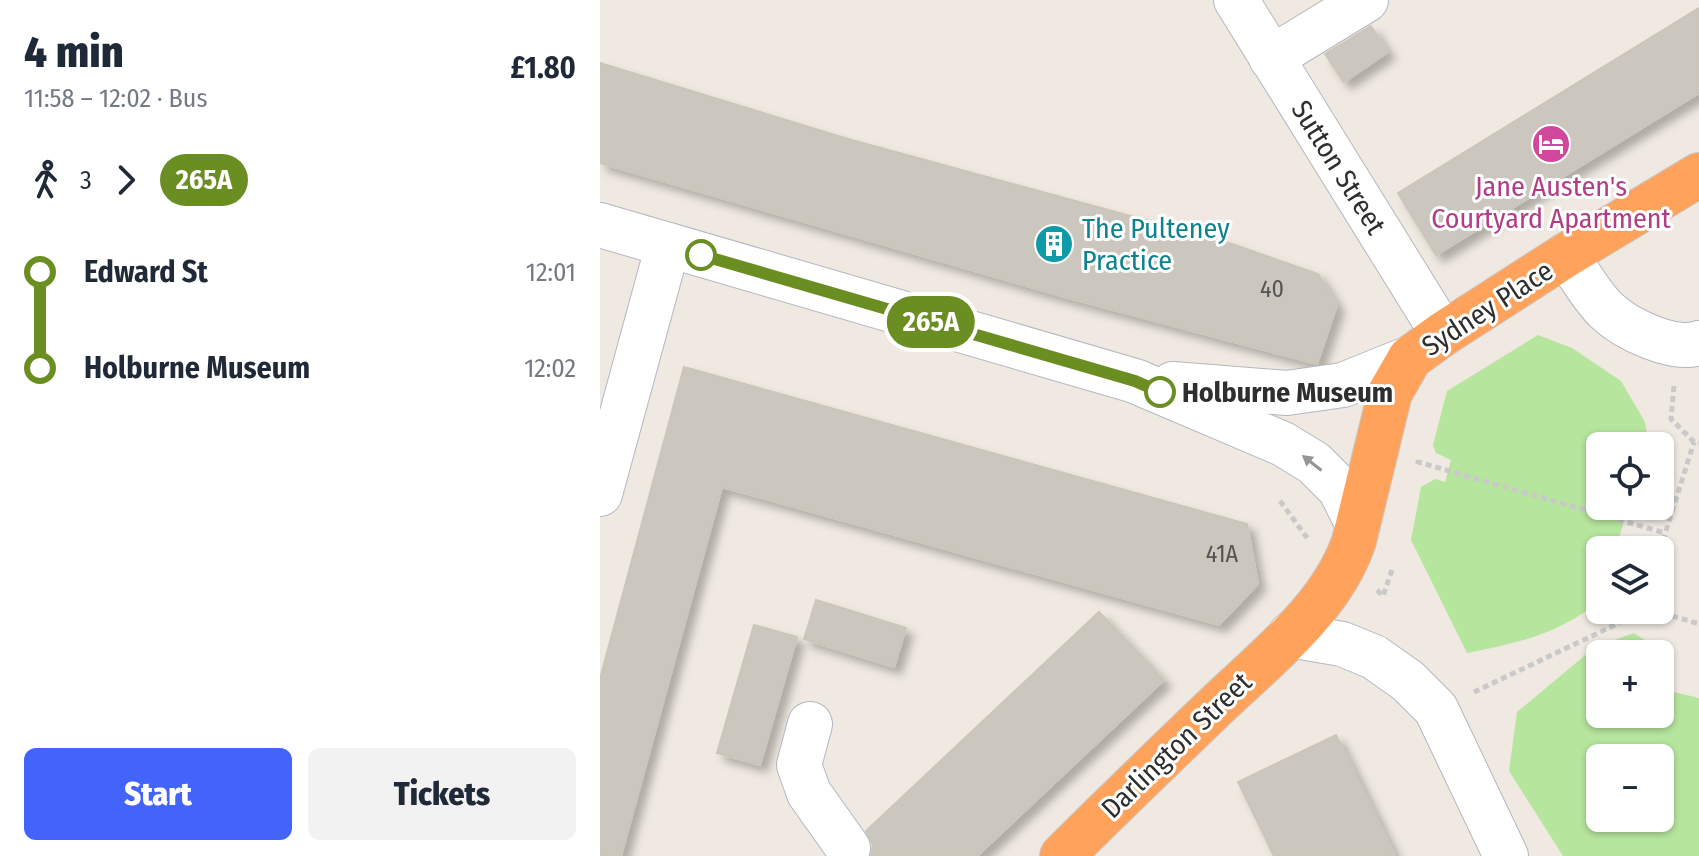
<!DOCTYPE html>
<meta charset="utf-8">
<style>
:root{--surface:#fff;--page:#f2f2f3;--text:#1f2937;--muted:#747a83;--accent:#4264fb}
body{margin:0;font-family:"Fira Sans Condensed",sans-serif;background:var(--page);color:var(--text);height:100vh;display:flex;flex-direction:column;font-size:30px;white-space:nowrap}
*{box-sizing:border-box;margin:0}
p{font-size:26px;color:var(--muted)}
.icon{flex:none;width:44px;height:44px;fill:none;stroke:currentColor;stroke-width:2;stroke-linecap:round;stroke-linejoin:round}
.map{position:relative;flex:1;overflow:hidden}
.sheet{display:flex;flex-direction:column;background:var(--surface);width:600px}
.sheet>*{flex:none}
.badge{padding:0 16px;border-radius:26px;font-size:28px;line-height:52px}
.buttons{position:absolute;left:986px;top:432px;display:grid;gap:16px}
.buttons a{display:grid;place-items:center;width:88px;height:88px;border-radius:12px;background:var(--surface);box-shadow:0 2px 6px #0004;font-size:40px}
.map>.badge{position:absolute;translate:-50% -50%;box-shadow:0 0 0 4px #fff}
.legs{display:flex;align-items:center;gap:12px;height:88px;padding:0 24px;font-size:26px}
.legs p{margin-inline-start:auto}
.head{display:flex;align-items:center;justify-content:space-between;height:136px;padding:0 24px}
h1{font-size:44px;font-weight:800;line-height:60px}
.action{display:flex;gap:16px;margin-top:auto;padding:16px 24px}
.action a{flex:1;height:92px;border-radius:12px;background:var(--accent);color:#fff;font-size:32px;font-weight:800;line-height:92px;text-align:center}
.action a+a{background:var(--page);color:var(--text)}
ul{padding:0 24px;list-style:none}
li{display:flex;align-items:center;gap:28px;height:96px;font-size:30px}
li i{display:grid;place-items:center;width:12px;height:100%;margin:0 10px;background:currentColor}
li i::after{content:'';width:20px;height:20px;margin:-10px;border:6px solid;border-radius:50%;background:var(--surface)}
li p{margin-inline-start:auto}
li:first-child i{background:linear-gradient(#0000 50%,currentColor 0)}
li:last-child i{background:linear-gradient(currentColor 50%,#0000 0)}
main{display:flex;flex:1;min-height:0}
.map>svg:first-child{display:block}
.green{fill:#b6e59e;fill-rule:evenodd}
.building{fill:#cbc7bf;stroke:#cbc5ba;stroke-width:2;filter:url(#shadow)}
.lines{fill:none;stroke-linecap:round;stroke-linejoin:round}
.minor-casing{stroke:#b4b7c1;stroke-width:46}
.highway-casing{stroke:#c9c9c9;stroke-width:46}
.path{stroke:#c9c9c9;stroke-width:5;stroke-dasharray:6 4;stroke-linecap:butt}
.minor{stroke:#fff;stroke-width:44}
.highway{stroke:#ffa35c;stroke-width:44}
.oneway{fill:#969696}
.line-1-casing{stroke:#fff;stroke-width:18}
.line-1{stroke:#6b8e23;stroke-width:12}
.stop-1-dot{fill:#fff;stroke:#6b8e23;stroke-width:4}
.labels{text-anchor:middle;stroke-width:6;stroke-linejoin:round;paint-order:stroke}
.number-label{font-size:24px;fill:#555452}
.street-label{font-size:28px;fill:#2e2e2e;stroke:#fff}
.hotel-label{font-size:28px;fill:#b23c85;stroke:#fff}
.culture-label{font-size:28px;fill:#0d838f;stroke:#fff;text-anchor:start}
.stop-label{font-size:28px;font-weight:bold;fill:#2e2e2e;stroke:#fff;text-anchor:start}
</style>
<main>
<section class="sheet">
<div class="head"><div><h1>4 min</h1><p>11:58 – 12:02 · Bus</p></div><b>£1.80</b></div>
<div class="legs"><svg class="icon" aria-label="walk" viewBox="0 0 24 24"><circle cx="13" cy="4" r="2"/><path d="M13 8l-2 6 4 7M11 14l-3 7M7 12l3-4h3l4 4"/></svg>3<svg class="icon" aria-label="forward" viewBox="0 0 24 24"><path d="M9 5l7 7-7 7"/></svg><b class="badge" style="background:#6b8e23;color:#fff">265A</b></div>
<ul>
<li><i style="color:#6b8e23"></i><b>Edward St</b><p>12:01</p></li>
<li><i style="color:#6b8e23"></i><b>Holburne Museum</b><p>12:02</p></li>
</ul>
<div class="action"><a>Start</a><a>Tickets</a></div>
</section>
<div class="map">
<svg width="1099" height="856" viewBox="0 0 1099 856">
<defs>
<filter id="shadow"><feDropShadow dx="7" dy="7" stdDeviation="4" flood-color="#0004"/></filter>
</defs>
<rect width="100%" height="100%" fill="#efe9e1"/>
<!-- green -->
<g class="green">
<path d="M938 335 972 348 1021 381 1045 422 1049 446H1000V506H1029L1015 550H1000V600C962 633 916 644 867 653L811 540 821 487 835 479 845 482 851 460 836 453 833 445 847 391Z"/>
<path d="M1034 633 1073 659 1074 692 1099 698V856H963L909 771 917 712 995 647ZM1000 654H1060V714H1000ZM1000 758H1060V818H1000Z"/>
</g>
<!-- building -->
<g class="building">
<path d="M1099 8V93L836 255 798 193Z"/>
<path d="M771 26 788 52 744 82 725 54Z"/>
<path d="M0 63 248 139 629 243 718 274 737 305 717 364 465 297 0 163Z"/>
<path d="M84 367 647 524 658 584 619 625 122 487 21 856H0V679Z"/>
<path d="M216 600 306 628 294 667 204 639Z"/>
<path d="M499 612 564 680 377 856H271L273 845 266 831Z"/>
<path d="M154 625 197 637 160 765 117 753Z"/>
<path d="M736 735 795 856H674L638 782Z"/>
</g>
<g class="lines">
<!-- minor casing -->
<g class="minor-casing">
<g id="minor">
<path d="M636 0 843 334"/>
<path d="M671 58 766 0"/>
<path d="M0 225 535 381 683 444 714 463 740 489 758 525"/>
<path d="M966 255C979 273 991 296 1007 311 1026 329 1074 352 1099 343"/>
<path d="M573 384 687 393 743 385 810 358"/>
<path d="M0 494 68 245"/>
<path d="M690 635 742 644 774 657 808 681 836 709 906 856"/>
<path d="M210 724 199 765 209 793 248 848"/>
</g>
</g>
<!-- highway casing -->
<g class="highway-casing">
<path id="highway" d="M462 856C512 806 563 757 615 707 665 659 731 609 754 541L790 393 810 358 843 334 966 255 1099 175"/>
</g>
<!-- path -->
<g class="path">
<path d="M1074 386 1071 419 1094 442 1099 443"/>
<path d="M818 464V462L1065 533"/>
<path d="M680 501 708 539"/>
<path d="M1060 550 1094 442"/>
<path d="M777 590 783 596 793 567"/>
<path d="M1053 610 1099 624"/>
<path d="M874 692 1015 625 1038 610"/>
</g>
<!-- minor -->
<use href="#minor" class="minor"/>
<!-- highway -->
<use href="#highway" class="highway"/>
</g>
<!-- one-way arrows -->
<defs><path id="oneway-solid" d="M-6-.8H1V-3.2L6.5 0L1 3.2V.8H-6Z" transform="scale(2)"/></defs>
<use class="oneway" href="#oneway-solid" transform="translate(712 463) rotate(-142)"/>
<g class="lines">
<!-- line-1 casing -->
<g class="line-1-casing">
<path id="line-1" d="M101 255 535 381 560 392"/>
</g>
<!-- line-1 -->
<use href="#line-1" class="line-1"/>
</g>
<!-- icons -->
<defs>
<g id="hotel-disc" transform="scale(2)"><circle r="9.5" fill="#d1479c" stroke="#fff"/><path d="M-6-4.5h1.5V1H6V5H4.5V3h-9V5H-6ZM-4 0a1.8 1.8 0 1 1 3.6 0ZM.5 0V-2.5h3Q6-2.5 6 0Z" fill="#fff"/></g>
<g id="building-disc" transform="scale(2)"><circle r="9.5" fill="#0f9aa8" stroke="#fff"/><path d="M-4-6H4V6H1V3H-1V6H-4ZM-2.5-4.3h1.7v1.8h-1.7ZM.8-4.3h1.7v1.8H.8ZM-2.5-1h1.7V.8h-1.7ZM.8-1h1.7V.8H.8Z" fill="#fff"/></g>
</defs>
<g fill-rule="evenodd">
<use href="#hotel-disc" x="951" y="144"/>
<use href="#building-disc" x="454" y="244"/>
</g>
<!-- markers -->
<g class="stop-1-dot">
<circle cx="101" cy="255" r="14"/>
<circle cx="560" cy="392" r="14"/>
</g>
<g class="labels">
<!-- number labels -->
<g class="number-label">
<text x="672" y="297">40</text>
<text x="622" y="562">41A</text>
</g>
<!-- street labels -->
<g class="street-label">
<text transform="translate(739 167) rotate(58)" y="10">Sutton Street</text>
<text transform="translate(887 308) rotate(-33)" y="10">Sydney Place</text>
<text transform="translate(576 745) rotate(-44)" y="10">Darlington Street</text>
</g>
<!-- hotel labels -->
<g class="hotel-label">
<text x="951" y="196">Jane Austen's<tspan x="951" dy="32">Courtyard Apartment</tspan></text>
</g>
<!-- culture labels -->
<g class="culture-label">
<text x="482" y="238">The Pulteney<tspan x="482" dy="32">Practice</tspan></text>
</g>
<!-- stop labels -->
<g class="stop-label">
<text x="582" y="402">Holburne Museum</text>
</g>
</g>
</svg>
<div class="buttons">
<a><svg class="icon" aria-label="locate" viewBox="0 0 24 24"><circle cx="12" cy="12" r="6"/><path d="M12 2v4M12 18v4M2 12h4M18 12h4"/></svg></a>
<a><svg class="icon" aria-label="layers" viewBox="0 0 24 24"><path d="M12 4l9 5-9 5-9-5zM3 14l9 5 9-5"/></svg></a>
<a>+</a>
<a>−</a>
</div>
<b class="badge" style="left:331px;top:322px;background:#6b8e23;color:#fff">265A</b>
</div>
</main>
